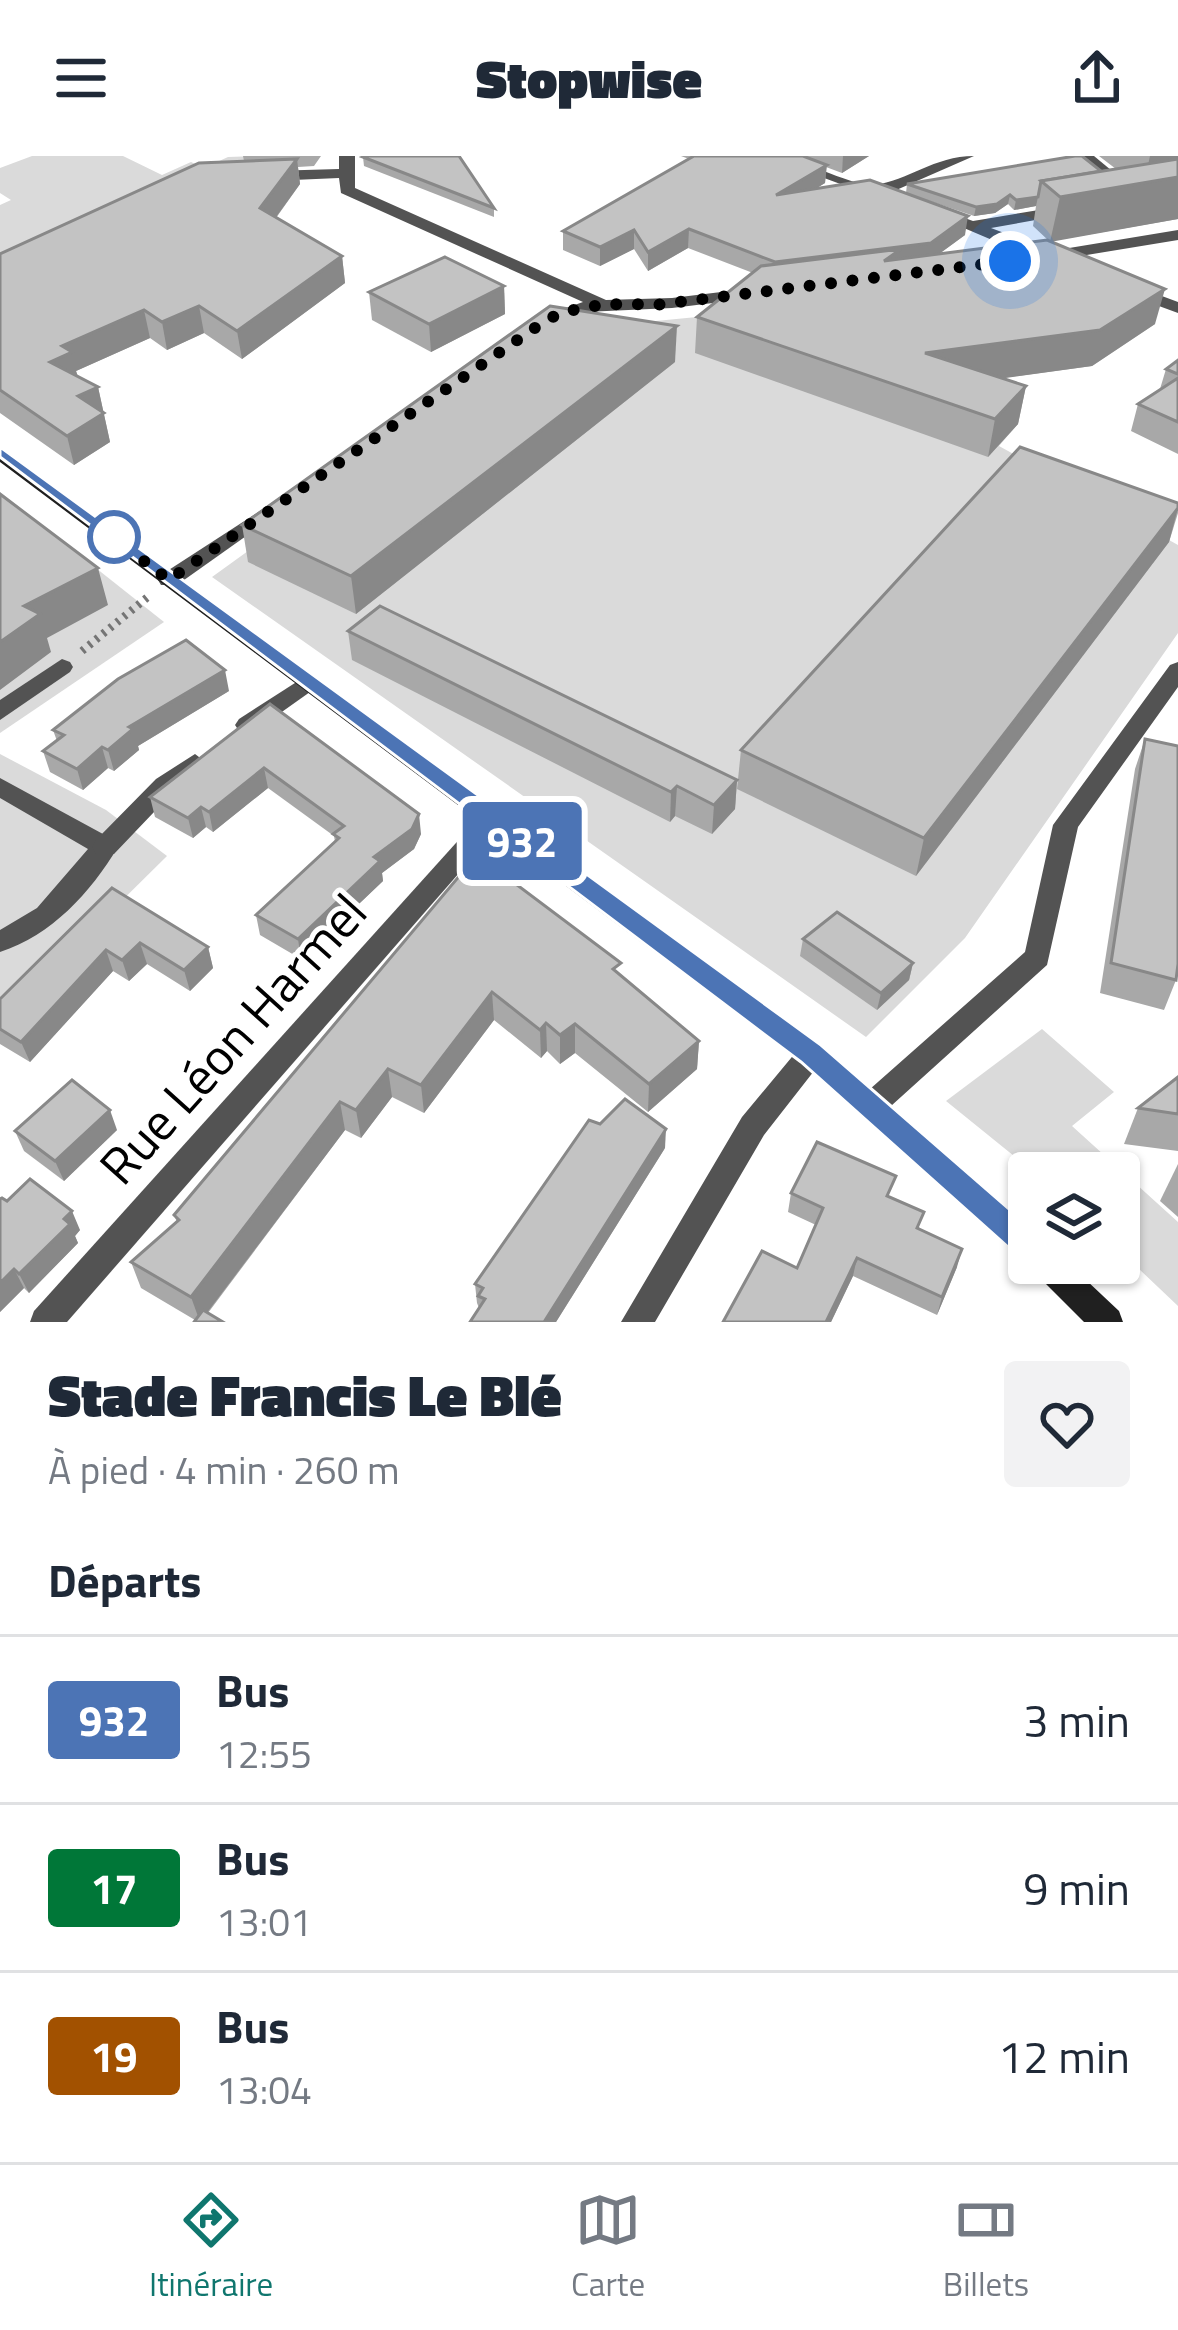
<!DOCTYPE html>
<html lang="fr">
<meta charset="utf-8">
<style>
:root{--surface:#fff;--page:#f2f2f3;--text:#1f2937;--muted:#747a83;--line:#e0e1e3;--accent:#0f766e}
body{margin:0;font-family:"Titillium Web",sans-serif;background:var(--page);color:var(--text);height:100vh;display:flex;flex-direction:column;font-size:45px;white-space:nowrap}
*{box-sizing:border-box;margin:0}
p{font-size:39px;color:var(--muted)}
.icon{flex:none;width:66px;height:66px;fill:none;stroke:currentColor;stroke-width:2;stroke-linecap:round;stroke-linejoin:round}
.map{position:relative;height:1166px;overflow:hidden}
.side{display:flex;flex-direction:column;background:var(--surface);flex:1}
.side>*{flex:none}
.badge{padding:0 24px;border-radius:9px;font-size:42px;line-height:78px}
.buttons{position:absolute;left:1008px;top:996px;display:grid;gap:24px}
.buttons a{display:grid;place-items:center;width:132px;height:132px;border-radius:12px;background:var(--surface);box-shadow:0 3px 9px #0004;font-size:60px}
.you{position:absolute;width:60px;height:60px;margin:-30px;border:9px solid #fff;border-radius:50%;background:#1a73e8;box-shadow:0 0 0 18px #1a73e833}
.map>.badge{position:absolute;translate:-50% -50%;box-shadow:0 0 0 6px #fff}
h2{padding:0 48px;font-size:45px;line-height:108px}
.round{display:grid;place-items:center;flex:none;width:126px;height:126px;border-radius:12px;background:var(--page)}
.summary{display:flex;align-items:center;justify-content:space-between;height:204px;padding:0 48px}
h1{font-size:57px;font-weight:800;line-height:90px}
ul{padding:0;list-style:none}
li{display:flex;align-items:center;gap:36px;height:168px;padding:0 48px;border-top:3px solid var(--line)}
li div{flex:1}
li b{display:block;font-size:45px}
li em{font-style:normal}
li .badge{min-width:132px;font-weight:700;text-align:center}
header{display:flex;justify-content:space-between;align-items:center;height:156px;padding:0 48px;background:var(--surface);font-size:54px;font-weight:800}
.tabs{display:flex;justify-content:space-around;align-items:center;height:168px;border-top:3px solid var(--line);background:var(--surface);font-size:33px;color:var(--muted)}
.tabs a{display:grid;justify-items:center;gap:6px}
.tabs .on{color:var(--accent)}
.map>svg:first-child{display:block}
.green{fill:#dadada}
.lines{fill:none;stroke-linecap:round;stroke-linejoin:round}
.path{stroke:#757575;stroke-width:8;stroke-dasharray:3 6;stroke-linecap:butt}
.service{fill:#535353;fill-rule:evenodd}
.minor{fill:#535353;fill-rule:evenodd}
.secondary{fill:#202020;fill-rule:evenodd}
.wall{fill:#a8a8a8}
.shaded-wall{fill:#888}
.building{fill:#c3c3c3;stroke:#888;stroke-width:3}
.line{fill:#4c74b5;stroke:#fff;stroke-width:3}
.walk{stroke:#000;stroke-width:12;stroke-dasharray:0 21.6}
.stop-dot{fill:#fff;stroke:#4c74b5;stroke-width:6}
.labels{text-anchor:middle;stroke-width:10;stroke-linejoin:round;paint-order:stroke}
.near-street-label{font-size:51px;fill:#000;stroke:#fff}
</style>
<header><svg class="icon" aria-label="menu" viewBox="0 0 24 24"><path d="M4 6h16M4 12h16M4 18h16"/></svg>Stopwise<svg class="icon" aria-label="share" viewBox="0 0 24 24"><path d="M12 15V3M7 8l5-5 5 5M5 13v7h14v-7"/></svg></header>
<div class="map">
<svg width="1178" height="1166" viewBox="0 0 1178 1166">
<rect width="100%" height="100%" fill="#fff"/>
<!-- green -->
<g class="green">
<path d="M32 0H123L162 19 191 6 204 12 228 1 259 0 0 103V49L11 44 0 37V12Z"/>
<path d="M738 157 854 211 1018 268 999 290 1178 389V477L965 782 866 881 212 421 553 175Z"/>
<path d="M0 336 164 466 0 577Z"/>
<path d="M0 598 106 654 167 700 0 865Z"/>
<path d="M1042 873 1114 936 1072 970 1178 1066V1150L1119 1094V1017H1035L946 945Z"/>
</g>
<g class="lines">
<!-- path -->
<path class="path" d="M82 495 149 440"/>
<!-- service -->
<g class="service">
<path d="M62 503 70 506 73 511 70 516 0 564V544Z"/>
<path d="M1178 506V531L1078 671 1047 809 881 959 871 963 861 959 856 950 861 941 1025 796 1053 669 1170 509Z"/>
<path d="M0 622 114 684 118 691C90 737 52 779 0 796V774L37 752 88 693 0 642Z"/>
</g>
<!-- minor -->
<g class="minor">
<path d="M339 0H355V32L606 144 672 142 754 132 763 137 754 142 672 152 585 156 547 171H535V163L583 146 341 37 339 22 270 25 262 20 270 15 339 13Z"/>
<path d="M765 0C801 0 851 31 874 29 908 25 934 0 974 0L878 42Z"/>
<path d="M1076 0H1094L1135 34 1121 37Z"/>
<path d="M1063 50 1069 52V58L991 72 1051 95 1178 74V84L1044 106 931 58 939 53 973 65Z"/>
<path d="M1135 130 1178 146V157L1129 139V131Z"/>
<path d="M266 351 273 353 276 357 273 361 177 429H161L158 424 161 419Z"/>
<path d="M309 518 317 521 321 526 317 531 255 575H239L235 569 239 563Z"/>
<path d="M195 598 207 607 174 635 114 698H96L92 691 96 684 156 623Z"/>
<path d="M492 654 501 657 505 663 501 669 67 1166H30L34 1155 483 657Z"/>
<path d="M811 886 821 890 825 898 821 906 764 979 655 1166H621L742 961 801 890Z"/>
</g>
<!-- secondary -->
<g class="secondary">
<path d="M0 291 821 890 1029 1070V1104L1018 1100 801 906 0 306Z"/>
<path d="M1030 1107H1068L1119 1155 1123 1166H1084L1035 1117Z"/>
</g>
</g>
<!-- wall -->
<g class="wall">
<path d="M226 0H321L314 10 298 11 300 28 276 62 342 100 345 127 242 203 204 177 167 194 150 182 76 215 78 221 98 231 110 286 74 309 0 257V98L244 5 243 0Z"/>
<path d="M681 0H869L842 17 826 11 825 27 815 33 965 79 939 98 1049 85 1033 70 1036 50 1014 54 1008 48 995 57 974 60 906 37 907 28 1116 13 1099 0H1178V63L1051 85 1155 168 1092 210 1002 222 1026 230 1018 268 988 301 695 197 697 161 753 117 688 92 648 115 634 93 600 110 563 94V75L689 3Z"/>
<path d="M363 1 494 52V61L364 10Z"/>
<path d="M504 130 505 158 431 196 372 164 369 136Z"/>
<path d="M1178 204V298L1131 275 1138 248 1160 233 1166 213Z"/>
<path d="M675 206 356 458 248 406 242 369Z"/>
<path d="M1178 347V357L1169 386 916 720 737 633 741 594Z"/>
<path d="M348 475 737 624 735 653 712 678 675 660 670 666 352 504Z"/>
<path d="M229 535 138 590 139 594 114 615 108 612 83 634 50 616 43 595 57 585 53 574Z"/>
<path d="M270 548 421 678 414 693 382 717 383 725 301 803 260 779 256 759 335 686 334 680 268 632 213 676 206 671 193 682 155 661 150 641Z"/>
<path d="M1145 583 1176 824 1164 854 1100 837 1135 613Z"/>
<path d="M466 712 621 819 699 885 697 913 648 956 575 897 560 908 547 895 541 902 494 864 424 957 392 941 361 982 345 974 208 1157 195 1164 141 1132 131 1106 177 1066 174 1059Z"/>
<path d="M112 732 208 791 213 812 190 835 147 808 129 825 113 815 30 906 0 888V843Z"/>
<path d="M803 783 913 807 909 824 877 854 800 800Z"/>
<path d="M1178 921V995L1124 988 1138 952Z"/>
<path d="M117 974 64 1025 24 995 15 975Z"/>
<path d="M665 992 556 1166H470L479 1152 477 1147 475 1128Z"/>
<path d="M1178 1008V1061L1160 1045Z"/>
<path d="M791 1037 890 1041 957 1111 937 1159 853 1120 831 1166H723L797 1112 816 1069 788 1056Z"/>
<path d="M7 1045 80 1074 75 1080 78 1087 29 1137 24 1132 0 1156Z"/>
</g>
<!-- shaded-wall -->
<g class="shaded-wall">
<path d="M843 0H869L842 17Z"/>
<path d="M1150 0H1178V63L1050 86 1060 41 1144 27Z"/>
<path d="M297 3 300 28 263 79 260 52Z"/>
<path d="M827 9 825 27 775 58 776 39Z"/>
<path d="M1010 39 1008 48 995 57 974 60 976 51Z"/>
<path d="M1038 41 1036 50 1014 54 1016 44Z"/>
<path d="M968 60 965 79 928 106 774 125 775 106Z"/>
<path d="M689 73 688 92 648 115V96Z"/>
<path d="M634 74V93L600 110V91Z"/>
<path d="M342 100 345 127 242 203 237 175Z"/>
<path d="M504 130 505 158 431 196 429 168Z"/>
<path d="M1165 133 1155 168 1092 210 919 234 925 197Z"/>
<path d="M199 150 204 177 167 194 162 166Z"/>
<path d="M144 154 150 182 76 215 79 224 50 206 62 190Z"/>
<path d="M677 170 675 206 356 458 351 420Z"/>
<path d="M1026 230 1018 268 988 301 995 263Z"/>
<path d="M98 231 110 286 74 309 67 280 78 240Z"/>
<path d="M1178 352 1169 386 916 720 924 682Z"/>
<path d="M98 412 108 449 47 482 51 496 0 534V486L24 450Z"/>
<path d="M225 514 229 535 138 590 139 594 114 615 108 594 129 571Z"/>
<path d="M102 591 108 612 83 634 77 613Z"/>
<path d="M264 612 268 632 213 676 209 656Z"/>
<path d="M737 624 735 653 712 678 714 649Z"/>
<path d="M677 630 675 660 670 666 671 636Z"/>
<path d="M201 651 206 671 193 682 188 662Z"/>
<path d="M419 658 421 678 414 693 382 717 383 725 301 803 298 783 374 701Z"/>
<path d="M140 787 147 808 129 825 122 804Z"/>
<path d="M208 791 213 812 190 835 184 814Z"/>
<path d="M106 794 113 815 30 906 21 886Z"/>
<path d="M913 807 909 824 877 854 881 837Z"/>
<path d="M492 836 494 864 424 957 421 929Z"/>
<path d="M546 867 547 895 541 902 540 874Z"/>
<path d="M575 868V897L560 908V879Z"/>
<path d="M699 885 697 913 648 956 649 928Z"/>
<path d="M388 913 392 941 361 982 356 954Z"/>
<path d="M340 946 345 974 200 1166 191 1141Z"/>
<path d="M110 954 117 974 64 1025 55 1005Z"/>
<path d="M666 973 665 992 556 1166H544Z"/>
<path d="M72 1055 80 1074 75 1080 78 1087 29 1137 19 1118Z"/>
<path d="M962 1093 957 1111 937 1159 942 1141Z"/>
<path d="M857 1102 853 1120 831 1166H826Z"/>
<path d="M14 1113 24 1132 0 1156V1127Z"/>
</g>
<!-- building -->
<g class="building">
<path d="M459 0 494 52 363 1 366 0Z"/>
<path d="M694 0H803L827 9 776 39 870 24 968 60 931 87 775 106 689 73 648 96 634 74 600 91 563 75Z"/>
<path d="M1075 0H1082L1101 15 1041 25 1038 41 1016 44 1010 39 997 48 976 51 907 28Z"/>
<path d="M297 3 260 52 342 100 237 175 199 150 162 166 144 154 62 190 72 196 50 206 98 231 78 240 104 257 67 280 0 234V98L199 7Z"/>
<path d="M1178 3V21L1060 41 1041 25Z"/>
<path d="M1047 84 1165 133 1100 174 925 197 1026 230 995 263 697 161 761 110 901 93 884 105Z"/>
<path d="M445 101 504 130 429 168 369 136Z"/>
<path d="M550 150 677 170 351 420 242 369Z"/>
<path d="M1178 204V218L1166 213Z"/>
<path d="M1178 222V266L1138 248Z"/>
<path d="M1020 291 1178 347V352L924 682 741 594Z"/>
<path d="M0 338 98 412 24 450 40 458 0 486Z"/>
<path d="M380 450 737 624 714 649 677 630 671 636 348 475Z"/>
<path d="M186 484 225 514 129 571 133 573 108 594 102 591 77 613 43 595 64 579 53 574 118 523Z"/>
<path d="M270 548 419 658 412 673 374 701 380 705 298 783 256 759 339 682 333 678 344 670 264 612 209 656 201 651 188 662 150 641Z"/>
<path d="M1145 583 1178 590V808L1176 824 1111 807Z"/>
<path d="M466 712 500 716 621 807 613 813 699 885 649 928 575 868 560 879 546 867 540 874 492 836 421 929 388 913 356 954 340 946 191 1141 131 1106 179 1064 174 1059Z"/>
<path d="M112 732 208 791 184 814 140 787 122 804 106 794 21 886 0 873V843Z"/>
<path d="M837 756 913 807 881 837 803 783Z"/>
<path d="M1178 921V958L1138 952Z"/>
<path d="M72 924 110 954 55 1005 15 975Z"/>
<path d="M625 943 666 973 544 1166H470L485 1143 478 1140 483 1132 475 1128 589 964 600 968Z"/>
<path d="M817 986 896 1020 887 1040 924 1056 917 1072 962 1093 942 1141 857 1102 826 1166H723L762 1095 797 1112 823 1052 791 1037Z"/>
<path d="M30 1023 72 1055 64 1063 70 1068 19 1118 14 1113 0 1127V1043L2 1042 7 1045Z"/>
<path d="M203 1154 223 1166H194Z"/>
</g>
<!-- line -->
<path class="line" d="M0 291 821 889 1040 1080 1044 1090 1040 1100 1029 1104 1018 1100 801 906 0 301Z"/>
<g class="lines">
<!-- walk -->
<path class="walk" d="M114 381 103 374 169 424 548 163C585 147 615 147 655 149L1010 105"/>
</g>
<!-- markers -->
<circle class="stop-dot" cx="114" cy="381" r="24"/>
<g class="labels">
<!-- near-street labels -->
<g class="near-street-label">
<text transform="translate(233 883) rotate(-48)" y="18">Rue Léon Harmel</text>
</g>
</g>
</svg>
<div class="buttons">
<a><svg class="icon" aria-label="layers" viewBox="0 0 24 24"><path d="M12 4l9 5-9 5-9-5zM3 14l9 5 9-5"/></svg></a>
</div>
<div class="you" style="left:1010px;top:105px"></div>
<b class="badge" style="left:522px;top:685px;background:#4c74b5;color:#fff">932</b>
</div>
<section class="side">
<div class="summary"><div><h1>Stade Francis Le Blé</h1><p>À pied · 4 min · 260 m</p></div><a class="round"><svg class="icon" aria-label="heart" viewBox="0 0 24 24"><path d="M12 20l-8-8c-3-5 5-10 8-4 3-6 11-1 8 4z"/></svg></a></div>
<h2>Départs</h2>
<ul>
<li><span class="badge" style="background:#4c74b5;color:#fff">932</span><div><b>Bus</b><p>12:55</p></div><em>3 min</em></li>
<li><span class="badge" style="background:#007738;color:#fff">17</span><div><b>Bus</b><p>13:01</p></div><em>9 min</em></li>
<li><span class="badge" style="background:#a25100;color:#fff">19</span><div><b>Bus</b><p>13:04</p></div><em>12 min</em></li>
</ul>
</section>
<nav class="tabs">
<a class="on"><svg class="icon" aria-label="directions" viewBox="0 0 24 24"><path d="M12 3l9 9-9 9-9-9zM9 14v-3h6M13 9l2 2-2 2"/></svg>Itinéraire</a>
<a><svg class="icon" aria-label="map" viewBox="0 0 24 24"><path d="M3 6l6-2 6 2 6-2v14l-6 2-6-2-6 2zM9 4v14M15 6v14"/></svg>Carte</a>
<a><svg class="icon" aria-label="tickets" viewBox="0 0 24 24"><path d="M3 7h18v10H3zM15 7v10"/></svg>Billets</a>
</nav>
